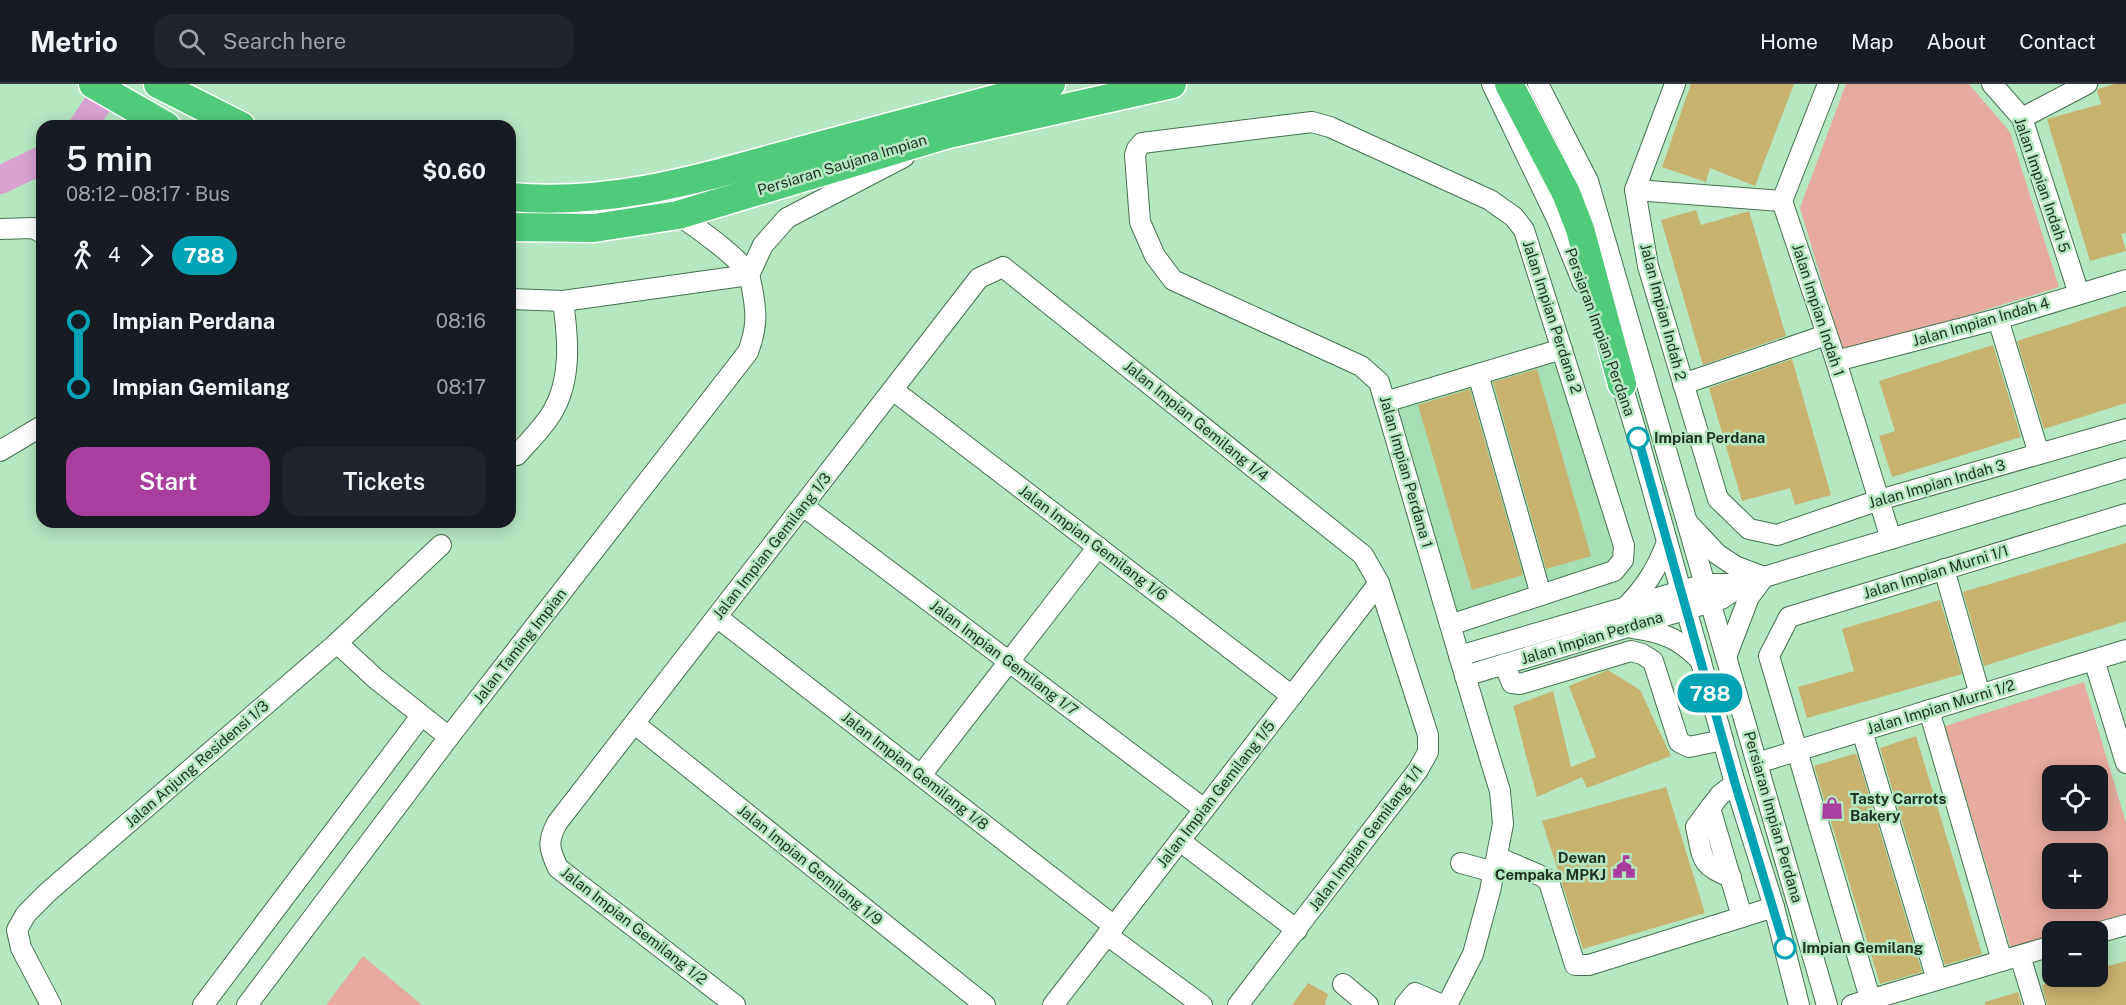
<!DOCTYPE html>
<meta charset="utf-8">
<style>
:root{--surface:#171b24;--page:#20242c;--text:#f1f3f6;--muted:#9ea1a6;--line:#363941;--accent:#a93e9f}
body{margin:0;font-family:"Public Sans",sans-serif;background:var(--page);color:var(--text);height:100vh;display:flex;flex-direction:column;font-size:22px;white-space:nowrap}
*{box-sizing:border-box;margin:0}
p{font-size:20px;color:var(--muted)}
.icon{flex:none;width:33px;height:33px;fill:none;stroke:currentColor;stroke-width:2;stroke-linecap:round;stroke-linejoin:round}
.map{position:relative;flex:1;overflow:hidden}
.sheet{position:absolute;left:36px;top:36px;width:480px;height:408px;display:flex;flex-direction:column;background:var(--surface);border-radius:18px;box-shadow:0 3px 15px #0003}
.sheet>*{flex:none}
.badge{padding:0 12px;border-radius:20px;font-size:21px;line-height:39px}
.buttons{position:absolute;left:2042px;top:681px;display:grid;gap:12px}
.buttons a{display:grid;place-items:center;width:66px;height:66px;border-radius:12px;background:var(--surface);box-shadow:0 3px 15px #0003;font-size:30px}
.map>.badge{position:absolute;translate:-50% -50%;box-shadow:0 0 0 3px #fff}
.legs{display:flex;align-items:center;gap:9px;height:66px;padding:0 30px;font-size:20px}
.legs p{margin-inline-start:auto}
.summary{display:flex;align-items:center;justify-content:space-between;height:102px;padding:0 30px}
h1{font-size:33px;font-weight:600;line-height:45px}
.cta{display:flex;gap:12px;margin-top:auto;padding:12px 30px}
.cta a{flex:1;height:69px;border-radius:18px;background:var(--accent);color:#fff;font-size:24px;font-weight:600;line-height:69px;text-align:center}
.cta a+a{background:var(--page);color:var(--text)}
ul{padding:0 30px;list-style:none}
li{display:flex;align-items:center;gap:21px;height:66px;font-size:22px}
li i{display:grid;place-items:center;width:9px;height:100%;margin:0 8px;background:currentColor}
li i::after{content:'';width:15px;height:15px;margin:-8px;border:4px solid;border-radius:50%;background:var(--surface)}
li p{margin-inline-start:auto}
li:first-child i{background:linear-gradient(#0000 50%,currentColor 0)}
li:last-child i{background:linear-gradient(currentColor 50%,#0000 0)}
header{display:flex;align-items:center;gap:36px;box-sizing:border-box;height:84px;padding:0 30px;background:var(--surface);border-bottom:2px solid var(--line)}
header strong{font-size:28px}
nav{display:flex;gap:33px;margin-inline-start:auto;font-size:21px}
.search{width:420px;height:54px;background:var(--page);display:flex;align-items:center;gap:15px;box-sizing:border-box;padding:0 21px;border-radius:18px;color:var(--muted);font-size:22px}
.map>svg:first-child{display:block}
.built{fill:#a6dfb3}
.green{fill:#e6aa9e;fill-rule:evenodd}
.lines{fill:none;stroke-linecap:round;stroke-linejoin:round}
.river{stroke:#d8a1d0;stroke-width:28}
.building{fill:#c8b270}
.minor-casing{stroke:#447250;stroke-width:22}
.highway-casing{stroke:#fff;stroke-width:31}
.minor{stroke:#fff;stroke-width:20}
.highway{stroke:#50cb7a;stroke-width:28}
.line-1-casing{stroke:#fff;stroke-width:14}
.line-1{stroke:#00a3b4;stroke-width:9}
.stop-1-dot{fill:#fff;stroke:#00a3b4;stroke-width:3}
.labels{text-anchor:middle;stroke-width:5;stroke-linejoin:round;paint-order:stroke}
.street-label{font-size:15px;fill:#1f3324;stroke:#b5e7c1}
.stop-label{font-size:15px;font-weight:bold;fill:#1f3324;stroke:#b5e7c1;text-anchor:start}
.poi-label{font-size:15px;font-weight:bold;fill:#1f3324;stroke:#b5e7c1;text-anchor:start}
</style>
<header>
<strong>Metrio</strong>
<div class="search"><svg class="icon" aria-label="search" viewBox="0 0 24 24"><circle cx="10" cy="10" r="6"/><path d="M15 15l6 6"/></svg>Search here</div>
<nav><a>Home</a><a>Map</a><a>About</a><a>Contact</a></nav>
</header>
<div class="map">
<svg width="2126" height="921" viewBox="0 0 2126 921">
<rect width="100%" height="100%" fill="#b5e7c1"/>
<!-- built -->
<path class="built" d="M1557 271 1616 461 1615 474 1607 484 1455 533 1392 320Z"/>
<!-- green -->
<g class="green">
<path d="M1846 0H1969L2010 48 2059 203 1844 270 1800 124Z"/>
<path d="M2084 598 2126 739V830L2069 847 2052 848V853L2011 865 1945 642ZM2052 692H2097V736H2052ZM2052 770H2097V814H2052Z"/>
<path d="M363 872 422 921H326Z"/>
</g>
<g class="lines">
<!-- river -->
<g class="river">
<path d="M83 42 111 0"/>
<path d="M0 96 42 76"/>
</g>
</g>
<!-- building -->
<g class="building">
<path d="M1691 0H1794L1755 102 1710 84 1706 98 1662 83Z"/>
<path d="M2115 0H2126V149L2121 150 2126 167 2090 177 2047 35 2101 20 2097 7 2098 5Z"/>
<path d="M1696 126 1701 141 1749 127 1786 252 1703 281 1661 136Z"/>
<path d="M2126 222V319L2044 345 2017 257Z"/>
<path d="M1993 261 2021 353 1892 393 1879 352 1895 347 1879 297Z"/>
<path d="M1792 275 1831 411 1795 421 1790 404 1742 417 1709 304Z"/>
<path d="M1537 285 1591 472 1546 485 1493 298Z"/>
<path d="M1470 305 1523 491 1472 506 1418 321Z"/>
<path d="M2126 459V537L1984 582 1963 508Z"/>
<path d="M1940 516 1962 590 1807 634 1798 603 1854 587 1842 545Z"/>
<path d="M1608 586 1640 606 1671 672 1587 704 1582 693 1537 713 1513 622 1553 607 1571 683 1596 673 1569 602Z"/>
<path d="M1916 652 1982 870 1945 881 1880 664Z"/>
<path d="M1854 670 1857 671 1922 888 1880 900 1814 682Z"/>
<path d="M1666 703 1705 829 1583 865 1542 737Z"/>
<path d="M2126 877V921H2047L2042 901 2072 892H2097V885Z"/>
<path d="M1308 899 1328 910 1325 921H1292Z"/>
<path d="M2018 908 2022 921H1985V918Z"/>
</g>
<g class="lines">
<!-- minor casing -->
<g class="minor-casing">
<g id="minor">
<path d="M1492 0 1557 135 1583 199"/>
<path d="M1538 0 1588 97 1827 921"/>
<path d="M1675 0 1635 106 1648 182 1718 415 1749 445 1777 451 1879 416 2126 345"/>
<path d="M1828 0 1782 117 1836 277 1891 455"/>
<path d="M1992 0 2022 34 2079 210"/>
<path d="M2022 34 2087 0"/>
<path d="M1635 106 1782 117"/>
<path d="M0 145 33 144 42 149"/>
<path d="M749 191 763 161 787 134 904 73"/>
<path d="M510 215 563 217 749 191"/>
<path d="M1998 235 2039 370"/>
<path d="M1836 277 1998 235 2126 196"/>
<path d="M1618 288 1638 354 1735 699 1774 823 1799 921"/>
<path d="M1478 290 1541 511"/>
<path d="M1683 300 1826 251"/>
<path d="M893 306 1292 612"/>
<path d="M1385 318 1562 265"/>
<path d="M0 367 42 342"/>
<path d="M517 371C529 357 544 343 553 327 572 294 568 253 563 217"/>
<path d="M803 422 1204 725"/>
<path d="M1689 440 1717 470 1735 482 1764 493"/>
<path d="M1944 485 1980 611"/>
<path d="M1626 523C1646 502 1657 485 1667 458"/>
<path d="M717 533 1114 842"/>
<path d="M1633 544C1663 548 1680 555 1701 577"/>
<path d="M337 559 376 595 449 653"/>
<path d="M1459 572 1705 500H1744"/>
<path d="M1726 573 1749 513 1764 493"/>
<path d="M2094 576 2126 679"/>
<path d="M1504 580 1512 599 1520 600 1631 567 1642 570 1653 577 1679 658 1689 663 1723 656"/>
<path d="M1465 592 1721 515 1744 500 1764 493 2126 384"/>
<path d="M1929 626 2002 877"/>
<path d="M635 640 985 921"/>
<path d="M1862 647 1937 896"/>
<path d="M1757 679 2126 566"/>
<path d="M921 691 1098 463"/>
<path d="M1735 699 1720 711 1710 724 1742 833"/>
<path d="M1710 724 1696 743C1703 773 1699 782 1731 793"/>
<path d="M1180 757 1297 846"/>
<path d="M1497 773 1546 794 1550 801 1575 881H1589L1774 823"/>
<path d="M1461 779 1494 788"/>
<path d="M2097 849 2126 841"/>
<path d="M1107 851 1202 921"/>
<path d="M2020 872 2035 921"/>
<path d="M1343 900 1368 921"/>
<path d="M51 921 21 864 17 846 26 830 48 808 337 559 441 461"/>
<path d="M203 921 421 632"/>
<path d="M247 921 449 653 748 268C757 244 757 230 752 204 751 200 750 194 749 191 739 173 695 142 678 131"/>
<path d="M735 921 558 784C549 765 547 758 557 739L979 194 1003 183 1363 471 1379 499 1428 651V668L1418 686 1238 921"/>
<path d="M1053 921 1379 499"/>
<path d="M1405 921 1415 909 1442 921"/>
<path d="M1447 921 1473 870 1490 807 1503 740 1500 707C1460 578 1423 448 1385 318L1379 298 1361 282 1173 196 1155 172 1140 138 1135 71 1137 65 1142 59 1312 38 1330 43 1490 116 1514 133 1524 146 1624 462 1623 476 1614 487 1450 541"/>
<path d="M1852 921 2052 862"/>
<path d="M1872 921 1769 572 1789 533 2126 430"/>
</g>
</g>
<!-- highway casing -->
<g class="highway-casing">
<g id="highway">
<path d="M93 0 166 42"/>
<path d="M158 0 241 42"/>
<path d="M1509 0 1566 109 1580 145 1622 300"/>
<path d="M510 113C614 122 701 94 800 67 884 45 967 22 1051 0"/>
<path d="M510 143 594 144 678 131 948 50 1172 0"/>
</g>
</g>
<!-- minor -->
<use href="#minor" class="minor"/>
<!-- highway -->
<use href="#highway" class="highway"/>
</g>
<g class="lines">
<!-- line-1 casing -->
<g class="line-1-casing">
<path id="line-1" d="M1638 354 1735 699 1785 864"/>
</g>
<!-- line-1 -->
<use href="#line-1" class="line-1"/>
</g>
<!-- icons -->
<defs>
<g id="shop-bare" transform="scale(1.8)"><path d="M-5-2.5h2.3a2.7 3.5 0 0 1 5.4 0H5L5.5 6h-11ZM-1.5-2.5h3a1.5 2.3 0 0 0-3 0Z" fill="#a93e9f" stroke="#b5e7c1" stroke-width="2.5" paint-order="stroke"/></g>
<g id="civic-bare" transform="scale(1.8)"><path d="M-.6-6.5H3V-4.5H.6V-3L4-1V1h2V6H-6V1h2V-1L-.6-3ZM-1.2 2.5V6h2.4V2.5Z" fill="#a93e9f" stroke="#b5e7c1" stroke-width="2.5" paint-order="stroke"/></g>
</defs>
<g fill-rule="evenodd">
<use href="#shop-bare" x="1832" y="724"/>
<use href="#civic-bare" x="1624" y="783"/>
</g>
<!-- markers -->
<g class="stop-1-dot">
<circle cx="1638" cy="354" r="10"/>
<circle cx="1785" cy="864" r="10"/>
</g>
<g class="labels">
<!-- street labels -->
<g class="street-label">
<text transform="translate(842 81) rotate(-17)" y="5">Persiaran Saujana Impian</text>
<text transform="translate(2042 101) rotate(71)" y="5">Jalan Impian Indah 5</text>
<text transform="translate(1818 226) rotate(72)" y="5">Jalan Impian Indah 1</text>
<text transform="translate(1663 228) rotate(75)" y="5">Jalan Impian Indah 2</text>
<text transform="translate(1552 233) rotate(72)" y="5">Jalan Impian Perdana 2</text>
<text transform="translate(1981 238) rotate(-16)" y="5">Jalan Impian Indah 4</text>
<text transform="translate(1600 248) rotate(70)" y="5">Persiaran Impian Perdana</text>
<text transform="translate(1196 337) rotate(39)" y="5">Jalan Impian Gemilang 1/4</text>
<text transform="translate(1406 388) rotate(74)" y="5">Jalan Impian Perdana 1</text>
<text transform="translate(1937 400) rotate(-16)" y="5">Jalan Impian Indah 3</text>
<text transform="translate(1093 459) rotate(37)" y="5">Jalan Impian Gemilang 1/6</text>
<text transform="translate(772 462) rotate(-52)" y="5">Jalan Impian Gemilang 1/3</text>
<text transform="translate(1936 488) rotate(-17)" y="5">Jalan Impian Murni 1/1</text>
<text transform="translate(1592 554) rotate(-17)" y="5">Jalan Impian Perdana</text>
<text transform="translate(520 562) rotate(-52)" y="5">Jalan Taming Impian</text>
<text transform="translate(1004 574) rotate(37)" y="5">Jalan Impian Gemilang 1/7</text>
<text transform="translate(1941 623) rotate(-17)" y="5">Jalan Impian Murni 1/2</text>
<text transform="translate(197 680) rotate(-41)" y="5">Jalan Anjung Residensi 1/3</text>
<text transform="translate(915 687) rotate(38)" y="5">Jalan Impian Gemilang 1/8</text>
<text transform="translate(1216 710) rotate(-52)" y="5">Jalan Impian Gemilang 1/5</text>
<text transform="translate(1773 733) rotate(74)" y="5">Persiaran Impian Perdana</text>
<text transform="translate(1366 754) rotate(-53)" y="5">Jalan Impian Gemilang 1/1</text>
<text transform="translate(810 781) rotate(39)" y="5">Jalan Impian Gemilang 1/9</text>
<text transform="translate(634 842) rotate(38)" y="5">Jalan Impian Gemilang 1/2</text>
</g>
<!-- stop labels -->
<g class="stop-label">
<text x="1654" y="359">Impian Perdana</text>
<text x="1802" y="869">Impian Gemilang</text>
</g>
<!-- poi labels -->
<g class="poi-label">
<text x="1850" y="720">Tasty Carrots<tspan x="1850" dy="17">Bakery</tspan></text>
<text x="1606" y="779" text-anchor="end">Dewan<tspan x="1606" dy="17">Cempaka MPKJ</tspan></text>
</g>
</g>
</svg>
<div class="buttons">
<a><svg class="icon" aria-label="locate" viewBox="0 0 24 24"><circle cx="12" cy="12" r="6"/><path d="M12 2v4M12 18v4M2 12h4M18 12h4"/></svg></a>
<a>+</a>
<a>−</a>
</div>
<b class="badge" style="left:1710px;top:609px;background:#00a3b4;color:#fff">788</b>
<section class="sheet">
<div class="summary"><div><h1>5 min</h1><p>08:12 – 08:17 · Bus</p></div><b>$0.60</b></div>
<div class="legs"><svg class="icon" aria-label="walk" viewBox="0 0 24 24"><circle cx="13" cy="4" r="2"/><path d="M13 8l-2 6 4 7M11 14l-3 7M7 12l3-4h3l4 4"/></svg>4<svg class="icon" aria-label="forward" viewBox="0 0 24 24"><path d="M9 5l7 7-7 7"/></svg><b class="badge" style="background:#00a3b4;color:#fff">788</b></div>
<ul>
<li><i style="color:#00a3b4"></i><b>Impian Perdana</b><p>08:16</p></li>
<li><i style="color:#00a3b4"></i><b>Impian Gemilang</b><p>08:17</p></li>
</ul>
<div class="cta"><a>Start</a><a>Tickets</a></div>
</section>
</div>
